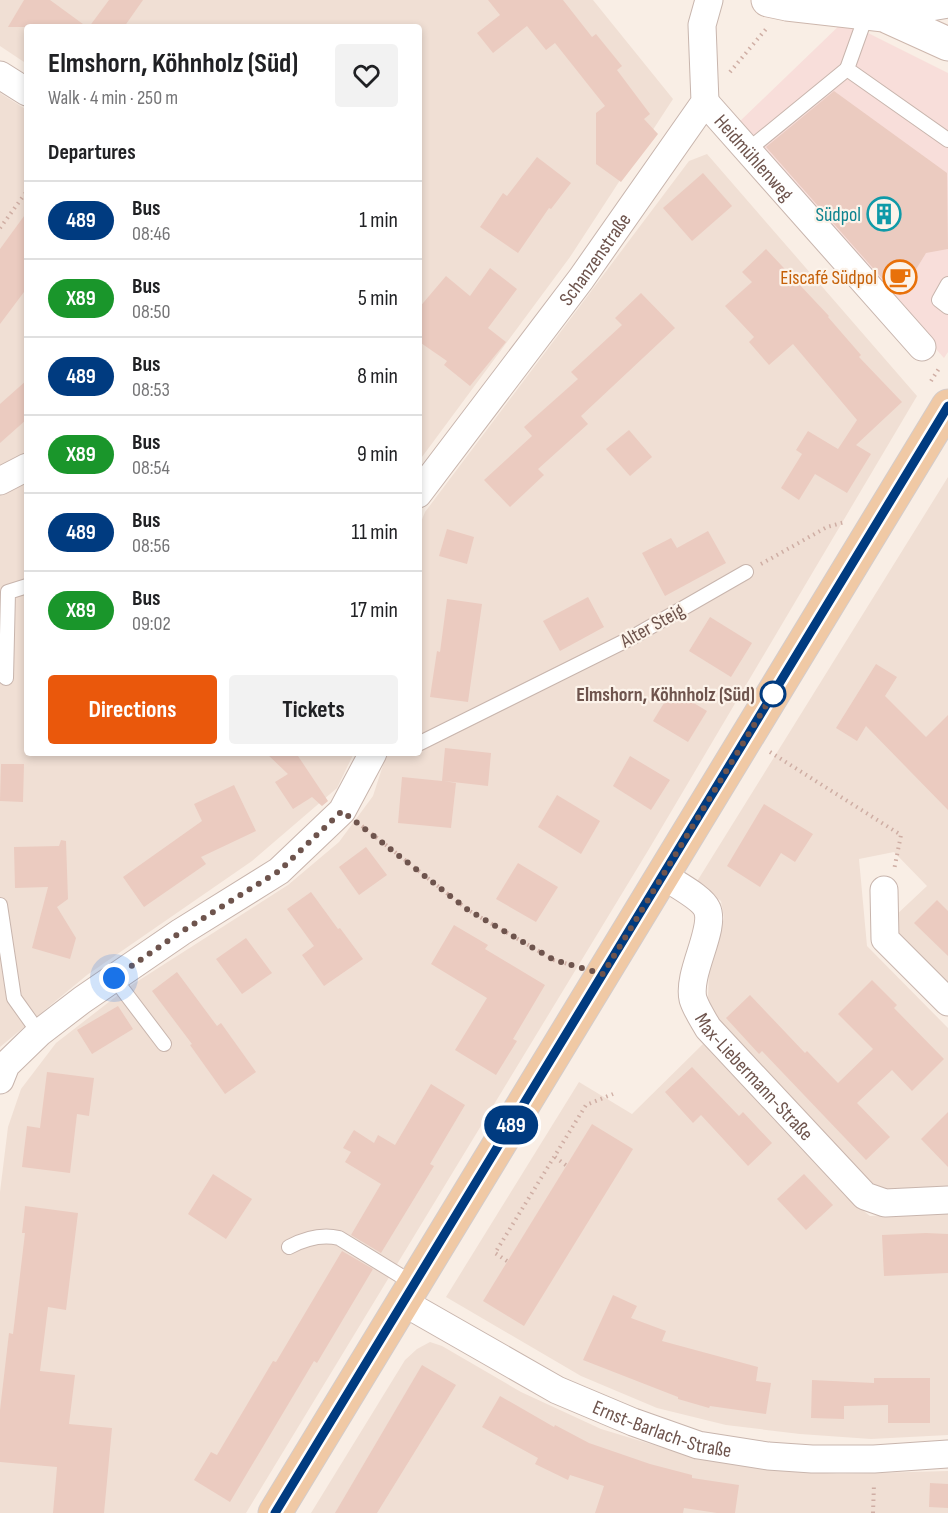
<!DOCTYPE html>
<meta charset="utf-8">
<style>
:root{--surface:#fff;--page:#f2f2f2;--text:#202124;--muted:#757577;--line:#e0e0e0;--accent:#ea580c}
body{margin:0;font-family:"Sofia Sans Condensed",sans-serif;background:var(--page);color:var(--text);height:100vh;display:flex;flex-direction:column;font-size:22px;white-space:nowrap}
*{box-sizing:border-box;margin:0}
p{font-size:20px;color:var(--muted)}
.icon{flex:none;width:33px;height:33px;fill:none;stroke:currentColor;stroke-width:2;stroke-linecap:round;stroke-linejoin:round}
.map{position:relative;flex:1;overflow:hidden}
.drawer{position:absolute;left:24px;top:24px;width:398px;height:732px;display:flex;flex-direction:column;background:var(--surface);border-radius:6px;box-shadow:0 3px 9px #0003}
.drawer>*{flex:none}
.badge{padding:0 12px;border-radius:20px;font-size:21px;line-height:39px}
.you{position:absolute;width:30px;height:30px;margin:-15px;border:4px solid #fff;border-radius:50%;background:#1a73e8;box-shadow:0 0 0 9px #1a73e833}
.map>.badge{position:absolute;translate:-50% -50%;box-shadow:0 0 0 3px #fff}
h2{padding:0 24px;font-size:22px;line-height:54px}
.round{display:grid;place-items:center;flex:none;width:63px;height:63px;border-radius:6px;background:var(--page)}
.head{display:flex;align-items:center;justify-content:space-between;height:102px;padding:0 24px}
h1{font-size:28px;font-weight:700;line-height:45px}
.primary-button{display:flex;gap:12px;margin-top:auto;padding:12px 24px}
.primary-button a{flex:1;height:69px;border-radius:6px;background:var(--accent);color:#fff;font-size:24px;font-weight:700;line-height:69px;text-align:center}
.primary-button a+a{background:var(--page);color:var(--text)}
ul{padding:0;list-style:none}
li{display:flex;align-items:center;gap:18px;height:78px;padding:0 24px;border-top:2px solid var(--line)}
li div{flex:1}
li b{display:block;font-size:22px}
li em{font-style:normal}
li .badge{min-width:66px;font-weight:700;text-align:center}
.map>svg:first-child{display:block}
.residential{fill:#f0dfd4}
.commercial{fill:#f8deda}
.building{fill:#ebcbc0}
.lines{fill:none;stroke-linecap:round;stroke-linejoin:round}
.lane-casing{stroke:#c8b5ad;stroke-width:16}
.street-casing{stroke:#c8b5ad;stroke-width:29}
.secondary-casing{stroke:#cdb7ad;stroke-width:35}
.primary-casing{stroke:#d4ccca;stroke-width:35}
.path{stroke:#cfaea4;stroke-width:4;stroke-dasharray:1.5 4.5;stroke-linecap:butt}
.lane{stroke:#fff;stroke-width:14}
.street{stroke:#fff;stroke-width:27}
.secondary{stroke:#fff;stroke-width:33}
.primary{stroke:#f0c9a5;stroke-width:33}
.line-casing{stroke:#fff;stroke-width:14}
.line{stroke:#003b80;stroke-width:9}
.walk{stroke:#6e544d;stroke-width:6;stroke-dasharray:0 10.8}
.stop-dot{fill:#fff;stroke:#003b80;stroke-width:3}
.labels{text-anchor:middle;stroke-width:4.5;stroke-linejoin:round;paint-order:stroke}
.street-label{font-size:20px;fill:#6e544d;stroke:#fcf3ea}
.culture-label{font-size:20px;fill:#0d838f;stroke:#fcf3ea;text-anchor:end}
.food-label{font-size:20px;fill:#c56008;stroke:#fcf3ea;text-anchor:end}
.stop-label{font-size:20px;font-weight:bold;fill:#6e544d;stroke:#fcf3ea;text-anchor:end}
</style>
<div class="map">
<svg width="948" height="1513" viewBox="0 0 948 1513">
<rect width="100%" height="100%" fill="#f9eee5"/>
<!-- residential -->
<g class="residential">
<path d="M0 0H593L673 99 570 257 419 461 418 27H27V64L0 46Z"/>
<path d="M0 93 27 110V753H354L337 788 252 861 87 975 0 1047Z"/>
<path d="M707 154 917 396 649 849 246 1513H0V1192L8 1127 21 1089 56 1043 127 988 288 885 339 842 373 796 387 753H418V529L425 512 689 161Z"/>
<path d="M948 477V988L894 936V917L927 886 894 852 859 859 867 946 948 1028V1189L888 1193 871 1187 718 1024 708 998 709 968 724 918 721 901 696 883Z"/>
<path d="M703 1044 846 1197 870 1216 948 1212V1435L871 1439 800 1434 726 1425 657 1408 581 1376 446 1297 579 1082 632 1114Z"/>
<path d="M430 1342 442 1346 521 1392 601 1429 677 1452 754 1468 839 1474 948 1471V1513H311L405 1360 417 1349Z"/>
</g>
<!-- commercial -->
<path class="commercial" d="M844 21 948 73V352L944 358 736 125Z"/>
<!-- building -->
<g class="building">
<path d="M24 0H50L87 27H8Z"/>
<path d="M109 0H143L124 27H89Z"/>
<path d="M488 0H563L592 37 596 34 622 66 617 70 650 114 644 119 658 134 621 182 596 164V113L605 106 555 43 546 50 527 26 493 53 477 33 500 15Z"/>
<path d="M834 91 947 173 948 249 926 253 901 294 894 292 766 147Z"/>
<path d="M537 157 571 183 551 209 549 208 518 253 480 227 503 193 507 196Z"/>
<path d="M703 173 732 206 692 241 663 208Z"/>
<path d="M27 212V288L0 324V249Z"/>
<path d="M766 249 829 316 828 317 861 355 859 357 902 402 856 445 871 454 847 493 815 474 799 500 781 488 802 454 796 450 808 431 838 449 857 420 793 344 769 365 749 342 754 337 725 306 752 282 742 272Z"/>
<path d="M490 268 517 289 488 328 506 342 470 386 444 365 447 361 418 341V309L446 276 470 296Z"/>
<path d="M641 293 675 328 581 416 588 424 538 469 544 475 510 507 484 480 532 436 524 427 578 379 571 372 622 325 615 318Z"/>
<path d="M27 380V419L0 443V404Z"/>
<path d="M629 430 652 457 630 476 606 449Z"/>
<path d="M447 529 474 537 467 564 439 556Z"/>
<path d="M708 531 726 563 665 596 642 553 671 538 677 548Z"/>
<path d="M588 597 604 627 560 651 543 621Z"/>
<path d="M447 599 482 604 468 702 430 697 437 651 440 652Z"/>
<path d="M710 617 752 643 731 677 689 651Z"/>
<path d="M876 664 897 677 885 696 926 737 948 715V810L866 726 857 741 836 728Z"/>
<path d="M672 690 707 711 688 742 653 721Z"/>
<path d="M445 748 491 753 488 786 444 781 456 783 451 828 398 823 402 777 442 781Z"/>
<path d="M266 753H296L328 801 322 806 312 797 293 809 275 782 288 774Z"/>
<path d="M630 756 670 780 651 810 613 786Z"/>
<path d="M1 764H24L23 802 0 801Z"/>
<path d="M234 785 256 831 201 857 206 864 144 907 123 877 202 821 194 804Z"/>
<path d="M557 795 600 821 581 854 538 827Z"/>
<path d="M764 804 813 834 795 862 781 853 760 887 727 866Z"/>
<path d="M61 840 66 841 68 899 57 907 76 938 70 959 32 948 48 887 15 888 14 847 59 846Z"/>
<path d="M366 847 387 875 359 895 339 867Z"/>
<path d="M518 863 558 887 536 922 496 899Z"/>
<path d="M311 892 338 929 340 928 363 959 324 986 302 955 314 946 287 909Z"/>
<path d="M937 900 948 911V956L914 923Z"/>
<path d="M454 925 488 945 485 949 545 985 513 1039 517 1041 496 1075 455 1050 487 998 431 964Z"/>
<path d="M246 938 272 973 242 994 216 959Z"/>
<path d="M177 972 217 1026 221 1023 256 1072 225 1094 190 1045 192 1044 152 991Z"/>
<path d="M872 980 897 1005 894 1008 944 1059 912 1091 892 1070 857 1103 890 1137 866 1160 762 1051 759 1054 726 1018 750 995 805 1053 807 1051 838 1083 873 1049 838 1014Z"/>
<path d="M118 1006 133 1029 92 1054 77 1030Z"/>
<path d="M692 1067 739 1116 743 1112 772 1143 748 1166 701 1115 693 1123 665 1092Z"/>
<path d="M47 1072 94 1078 89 1116 77 1114 70 1173 22 1167 27 1126 40 1128Z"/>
<path d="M431 1084 465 1105 430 1164 434 1166 381 1253 351 1235 381 1184 345 1162 351 1152 343 1148 354 1130 374 1143 378 1135 395 1145Z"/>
<path d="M948 1112V1167L921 1139Z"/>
<path d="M592 1124 633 1149 524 1326 483 1301Z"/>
<path d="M213 1174 252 1199 226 1239 188 1214Z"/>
<path d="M804 1174 833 1205 806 1230 777 1199Z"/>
<path d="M25 1206 78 1213 66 1310 48 1307 40 1371 75 1375 69 1424 112 1428 104 1513H53L57 1467 0 1462V1410L9 1333 13 1334 25 1233H22Z"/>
<path d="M926 1233 948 1234V1273L884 1276 882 1235Z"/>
<path d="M342 1251 373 1269 317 1363 314 1361 230 1502 194 1480 211 1452 217 1455 273 1361 276 1362Z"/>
<path d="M613 1295 637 1306 631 1318 666 1331 662 1341 758 1367 756 1381 771 1383 766 1414 710 1406 709 1408 678 1399V1397L583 1360Z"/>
<path d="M422 1365 456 1385 377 1513H335Z"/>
<path d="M874 1378H930V1423H888V1405L844 1406V1419L811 1418 812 1380 874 1383Z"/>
<path d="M500 1396 554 1427 555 1425 589 1443 650 1464 692 1475V1478L739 1485 735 1513H717L684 1508 683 1513H595L604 1486 570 1475 568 1480 535 1464 538 1458 482 1427Z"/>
<path d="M930 1483 948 1484V1508L929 1507Z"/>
</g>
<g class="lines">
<!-- lane casing -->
<g class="lane-casing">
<g id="lane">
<path d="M867 13 847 69 948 140"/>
<path d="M748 150 847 69"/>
<path d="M948 284 939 300 948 307"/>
<path d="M6 678 8 592 27 586"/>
<path d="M418 744 631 638 746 572"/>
<path d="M0 905 14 998 39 1033"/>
<path d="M114 978 164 1044"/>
<path d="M289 1247C304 1239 322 1234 339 1238L414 1284"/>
</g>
</g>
<!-- street casing -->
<g class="street-casing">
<g id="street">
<path d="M884 15 948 4"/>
<path d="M0 75 27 92"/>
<path id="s1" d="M705 102 922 347"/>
<path d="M0 481 27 467"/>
<path id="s2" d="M418 494 581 279 705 102 702 25 709 0"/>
<path id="s3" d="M663 875C673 883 702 897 707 909 716 929 687 973 693 999 696 1009 703 1019 708 1028L865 1196 885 1203 948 1200"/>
<path d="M884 890 885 939 948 1002"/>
<path d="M0 1080 6 1065 39 1033 82 1000 181 932 279 871 342 811 373 753"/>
<path id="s4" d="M403 1302 557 1390 633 1422 698 1445 768 1456 812 1459H874L948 1454"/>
</g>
</g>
<!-- secondary casing -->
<g class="secondary-casing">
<path id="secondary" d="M768 0 787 4 884 15 948 44"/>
</g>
<!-- primary casing -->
<g class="primary-casing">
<path id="primary" d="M275 1513 948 406"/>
</g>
<!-- path -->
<g class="path">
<path d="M730 72 766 29"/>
<path d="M0 228 27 191"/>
<path d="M931 381 940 367"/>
<path d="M761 564 827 527 845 522"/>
<path d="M770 752 901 835 894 870"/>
<path d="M362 826 468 910 554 960 575 966"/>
<path d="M555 1157 567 1166"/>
<path d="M507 1261 495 1253 586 1105 613 1094"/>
<path d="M873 1513 874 1484"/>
</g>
<!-- lane -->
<use href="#lane" class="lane"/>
<!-- street -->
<use href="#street" class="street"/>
<!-- secondary -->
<use href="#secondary" class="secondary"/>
<!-- primary -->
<use href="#primary" class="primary"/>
</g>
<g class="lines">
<!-- line casing -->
<g class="line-casing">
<path id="line" d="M275 1513 948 406"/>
</g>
<!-- line -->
<use href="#line" class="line"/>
<!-- walk -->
<path class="walk" d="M114 978 181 932 279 871 342 811 468 910 554 960 603 974 773 694"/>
</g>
<!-- icons -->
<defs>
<g id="building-ring" transform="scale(1.725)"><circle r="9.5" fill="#fcf3ea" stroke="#0f9aa8" stroke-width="1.5"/><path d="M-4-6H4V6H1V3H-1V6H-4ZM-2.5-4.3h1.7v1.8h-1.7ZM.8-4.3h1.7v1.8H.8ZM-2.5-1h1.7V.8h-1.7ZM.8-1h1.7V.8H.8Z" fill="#0f9aa8"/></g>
<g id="cafe-ring" transform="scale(1.725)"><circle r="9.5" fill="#fcf3ea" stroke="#e8710a" stroke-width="1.5"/><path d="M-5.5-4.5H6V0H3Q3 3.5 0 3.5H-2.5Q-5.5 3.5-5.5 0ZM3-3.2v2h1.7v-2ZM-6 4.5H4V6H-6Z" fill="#e8710a"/></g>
</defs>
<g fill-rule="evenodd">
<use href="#building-ring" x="884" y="214"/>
<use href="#cafe-ring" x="900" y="277"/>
</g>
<!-- markers -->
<circle class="stop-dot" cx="773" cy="694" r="12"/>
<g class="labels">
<!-- street labels -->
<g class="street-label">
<text dy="7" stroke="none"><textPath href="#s1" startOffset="74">Heidmühlenweg</textPath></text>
<text dy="7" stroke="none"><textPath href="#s2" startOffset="294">Schanzenstraße</textPath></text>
<text transform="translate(652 625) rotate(-29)" y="7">Alter Steig</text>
<text dy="7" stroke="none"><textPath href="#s3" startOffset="248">Max-Liebermann-Straße</textPath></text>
<text dy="7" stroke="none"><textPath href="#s4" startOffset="290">Ernst-Barlach-Straße</textPath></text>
</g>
<!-- culture labels -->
<g class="culture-label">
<text x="861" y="221">Südpol</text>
</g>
<!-- food labels -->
<g class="food-label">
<text x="877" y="284">Eiscafé Südpol</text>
</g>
<!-- stop labels -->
<g class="stop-label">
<text x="755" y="701">Elmshorn, Köhnholz (Süd)</text>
</g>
</g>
</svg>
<div class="you" style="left:114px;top:978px"></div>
<b class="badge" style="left:511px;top:1125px;background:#003b80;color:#fff">489</b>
<section class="drawer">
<div class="head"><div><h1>Elmshorn, Köhnholz (Süd)</h1><p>Walk · 4 min · 250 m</p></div><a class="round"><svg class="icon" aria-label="heart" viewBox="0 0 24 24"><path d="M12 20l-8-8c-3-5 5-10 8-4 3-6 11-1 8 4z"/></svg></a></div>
<h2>Departures</h2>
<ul>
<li><span class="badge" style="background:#003b80;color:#fff">489</span><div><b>Bus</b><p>08:46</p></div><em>1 min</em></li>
<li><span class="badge" style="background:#1a962b;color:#fff">X89</span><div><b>Bus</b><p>08:50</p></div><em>5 min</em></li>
<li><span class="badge" style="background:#003b80;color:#fff">489</span><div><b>Bus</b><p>08:53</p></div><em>8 min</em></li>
<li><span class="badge" style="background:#1a962b;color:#fff">X89</span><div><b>Bus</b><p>08:54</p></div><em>9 min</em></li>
<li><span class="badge" style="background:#003b80;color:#fff">489</span><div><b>Bus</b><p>08:56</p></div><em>11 min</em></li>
<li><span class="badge" style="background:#1a962b;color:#fff">X89</span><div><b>Bus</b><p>09:02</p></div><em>17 min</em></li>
</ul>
<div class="primary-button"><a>Directions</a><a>Tickets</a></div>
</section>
</div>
